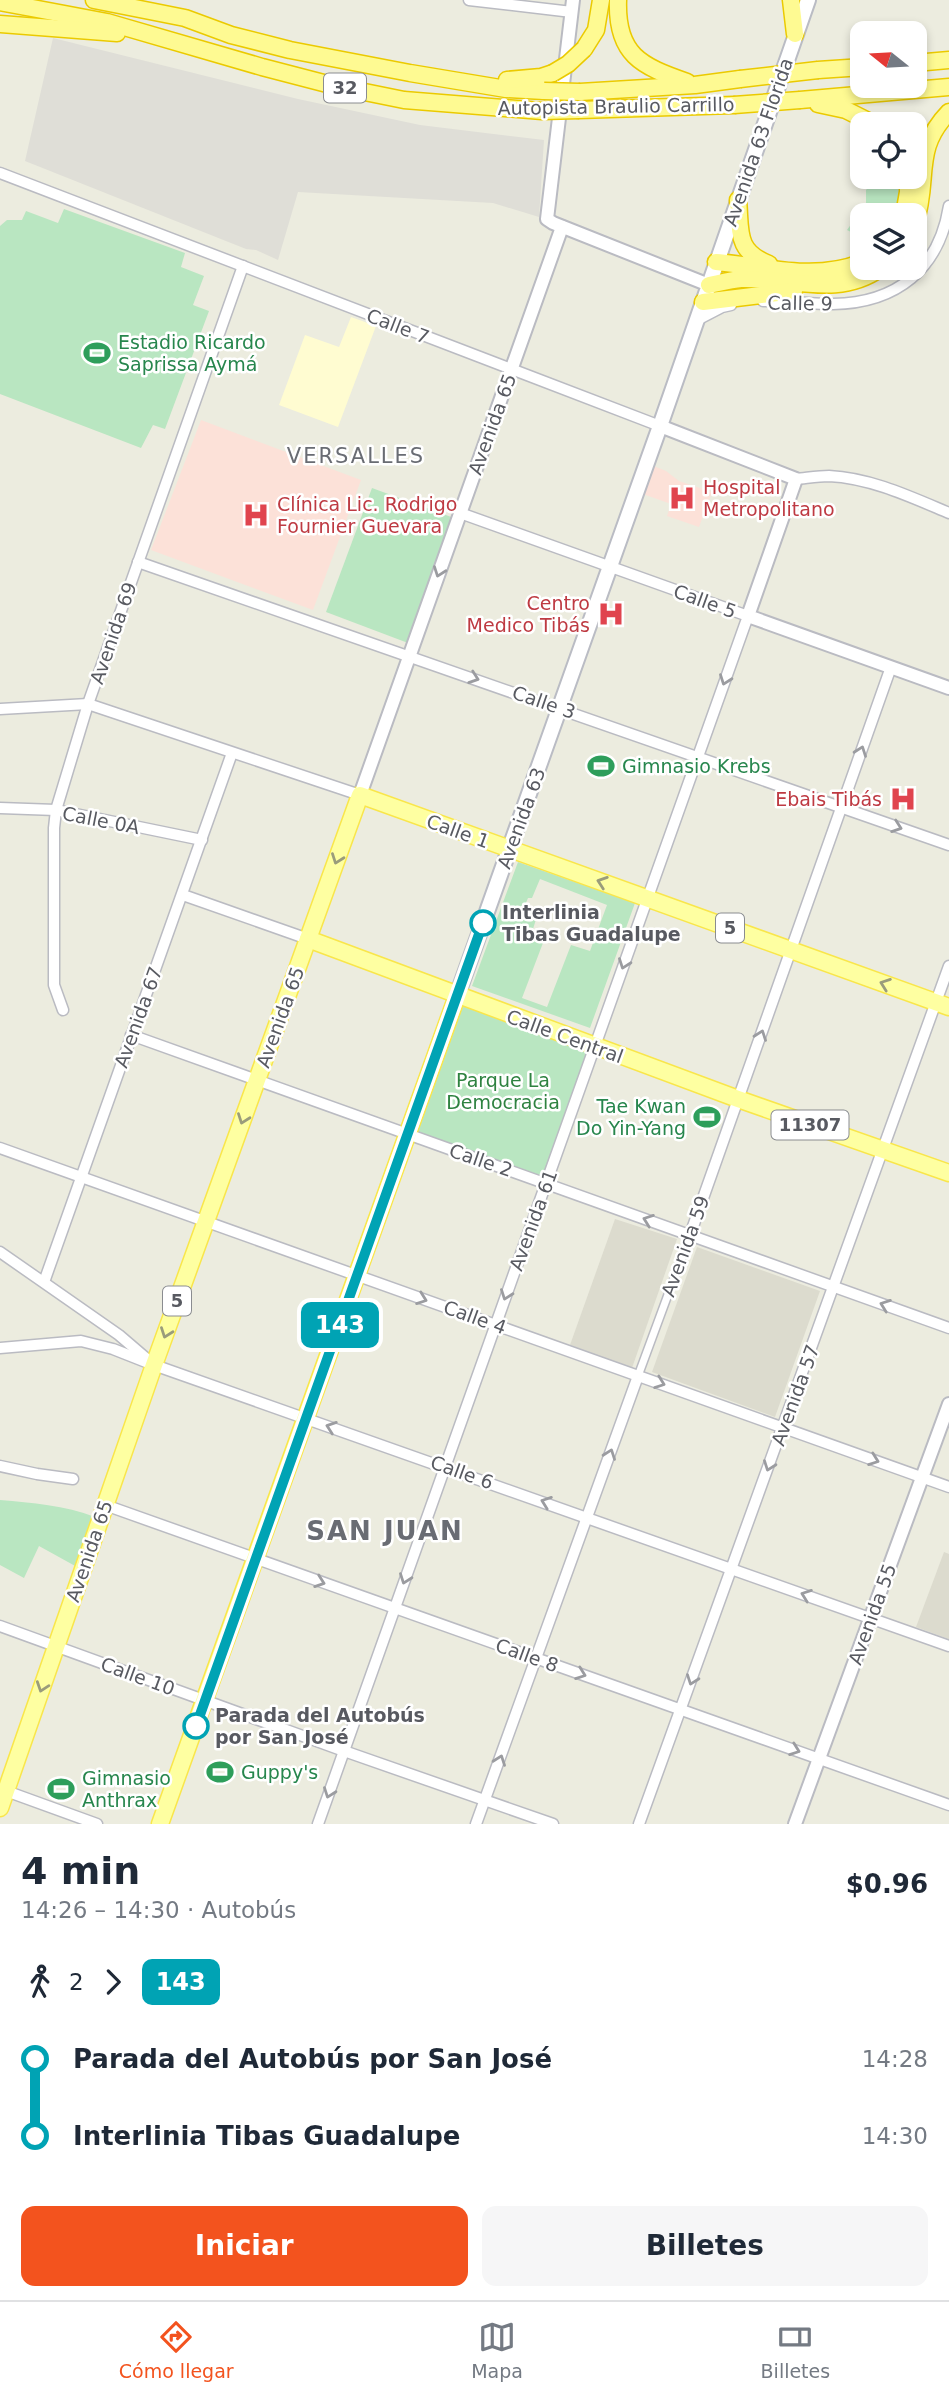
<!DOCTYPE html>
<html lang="es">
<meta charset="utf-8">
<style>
:root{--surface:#fff;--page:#f6f6f7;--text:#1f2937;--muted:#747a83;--line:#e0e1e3;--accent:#f3531e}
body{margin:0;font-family:"DejaVu Sans",sans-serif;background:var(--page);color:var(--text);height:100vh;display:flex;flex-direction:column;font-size:26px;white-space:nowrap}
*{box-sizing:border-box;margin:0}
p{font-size:23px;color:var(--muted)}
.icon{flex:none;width:38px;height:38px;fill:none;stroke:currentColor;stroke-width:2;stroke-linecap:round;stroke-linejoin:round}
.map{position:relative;height:1824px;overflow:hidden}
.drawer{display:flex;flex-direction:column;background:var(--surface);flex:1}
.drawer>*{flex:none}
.badge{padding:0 14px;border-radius:10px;font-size:24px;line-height:46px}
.needle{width:46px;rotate:288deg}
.fabs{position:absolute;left:850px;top:21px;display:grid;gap:14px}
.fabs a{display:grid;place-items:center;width:77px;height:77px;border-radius:14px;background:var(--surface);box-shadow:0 4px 10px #0003;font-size:35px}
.map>.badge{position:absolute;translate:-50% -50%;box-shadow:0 0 0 4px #fff}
.legs{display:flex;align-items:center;gap:10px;height:77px;padding:0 21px;font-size:23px}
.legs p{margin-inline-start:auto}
.head{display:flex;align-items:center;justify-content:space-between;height:119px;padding:0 21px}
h1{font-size:38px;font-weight:700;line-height:52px}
.primary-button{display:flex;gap:14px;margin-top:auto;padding:14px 21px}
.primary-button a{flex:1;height:80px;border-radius:14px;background:var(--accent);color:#fff;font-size:28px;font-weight:700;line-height:80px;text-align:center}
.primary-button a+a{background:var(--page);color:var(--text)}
ul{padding:0 21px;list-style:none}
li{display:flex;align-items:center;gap:24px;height:77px;font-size:26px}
li i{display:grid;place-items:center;width:10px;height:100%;margin:0 9px;background:currentColor}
li i::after{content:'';width:18px;height:18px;margin:-9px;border:5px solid;border-radius:50%;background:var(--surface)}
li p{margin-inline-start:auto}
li:first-child i{background:linear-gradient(#0000 50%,currentColor 0)}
li:last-child i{background:linear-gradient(currentColor 50%,#0000 0)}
.menu{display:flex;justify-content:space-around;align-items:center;height:98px;border-top:2px solid var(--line);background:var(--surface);font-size:19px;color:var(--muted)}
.menu a{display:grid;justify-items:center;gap:4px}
.menu .active{color:var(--accent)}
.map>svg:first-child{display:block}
.commercial{fill:#fffcd1}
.industrial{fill:#dfded7}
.education{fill:#dcdbce}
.medical{fill:#fce1d8}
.green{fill:#b9e6c1;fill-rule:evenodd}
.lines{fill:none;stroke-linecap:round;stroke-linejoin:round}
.pedestrian-casing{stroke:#babbc2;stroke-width:10}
.minor-casing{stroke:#babbc2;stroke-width:13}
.tertiary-casing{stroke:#babbc2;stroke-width:16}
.secondary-casing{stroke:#babcc4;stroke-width:18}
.primary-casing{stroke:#f9e64b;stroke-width:19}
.trunk-casing{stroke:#ebca00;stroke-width:19}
.pedestrian{stroke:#fff;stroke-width:7}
.minor{stroke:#fff;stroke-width:10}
.tertiary{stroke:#fff;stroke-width:12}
.secondary{stroke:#fff;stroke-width:14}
.primary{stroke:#feffa1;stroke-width:16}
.trunk{stroke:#fefa92;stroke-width:16}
.trunk-bridge-casing{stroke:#ebca00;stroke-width:19;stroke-linecap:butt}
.trunk-bridge{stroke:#fefa92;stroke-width:16}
.oneway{stroke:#9b9ca0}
.oneway2{stroke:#9a9c7b}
.line-1-casing{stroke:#fff;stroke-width:16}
.line-1{stroke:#00a3b4;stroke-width:10}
.stop-1-dot{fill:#fff;stroke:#00a3b4;stroke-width:3.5}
.labels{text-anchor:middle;stroke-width:5;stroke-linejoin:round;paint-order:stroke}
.shield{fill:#fff;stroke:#8a8c90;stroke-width:2}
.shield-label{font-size:18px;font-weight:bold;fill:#585a61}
.street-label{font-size:19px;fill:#585a61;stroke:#fff}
.leisure-label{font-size:19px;fill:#27864d;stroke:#fff;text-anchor:start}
.health-label{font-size:19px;fill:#be3a42;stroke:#fff;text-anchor:start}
.stop-label{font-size:19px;font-weight:bold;fill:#585a61;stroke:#fff;text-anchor:start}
.park-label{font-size:19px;fill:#2e8240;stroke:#fff}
.neighbourhood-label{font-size:21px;letter-spacing:2px;fill:#696c73;stroke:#fff}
.district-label{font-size:26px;font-weight:bold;letter-spacing:2px;fill:#696c73;stroke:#fff}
</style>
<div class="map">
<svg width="949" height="1824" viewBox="0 0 949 1824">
<rect width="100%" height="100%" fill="#ececdf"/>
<!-- commercial -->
<path class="commercial" d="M351 317 376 326 338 427 279 405 305 335 339 347Z"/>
<!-- industrial -->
<path class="industrial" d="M53 38 298 99 420 125 544 140 539 217 493 203 298 192 278 260 256 250 246 249 25 161Z"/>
<!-- education -->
<g class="education">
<path d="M615 1219 677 1239 632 1368 570 1345Z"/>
<path d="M697 1247 820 1291 775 1417 652 1372Z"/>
<path d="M944 1552 949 1554V1639L916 1627Z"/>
</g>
<!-- medical -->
<g class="medical">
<path d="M201 420 361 480 313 610 151 550Z"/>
<path d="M651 465 666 471 679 481 712 492 699 527 667 516 671 504 640 493Z"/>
</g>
<!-- green -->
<g class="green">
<path d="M878 177H897C901 190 898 203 893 215H863V238L847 230 866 203V190Z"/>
<path d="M64 209 185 253 181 267 204 276 193 305 209 311 165 429 153 425 141 448 0 394V226L7 220H22L26 211 58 223Z"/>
<path d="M372 488 454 518 408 643 326 612Z"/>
<path d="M518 862 635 903 590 1028 472 986ZM540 879 607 905 590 951 571 945 547 1007 522 998 546 935 533 929 537 916 523 910 528 898H532Z"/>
<path d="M461 1004 593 1052 548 1178 413 1131Z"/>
<path d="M0 1500C32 1503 65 1505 95 1517L77 1567 39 1546 24 1578 0 1565Z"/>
</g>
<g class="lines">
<!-- pedestrian casing -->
<g class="pedestrian-casing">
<path id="pedestrian" d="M638 1376 690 1235"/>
</g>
<!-- minor casing -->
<g class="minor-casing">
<g id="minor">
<path d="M469 0 572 12"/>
<path d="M0 173 660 426"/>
<path d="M763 301C786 300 810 304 833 304 897 303 939 269 949 206"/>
<path d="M697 320 722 307 731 305"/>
<path d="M796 479C807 478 818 476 829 476 871 478 911 497 949 513"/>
<path d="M138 562 949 845"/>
<path d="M0 709 88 704 360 795"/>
<path d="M0 808 56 810 202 840"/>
<path d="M183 895 308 939"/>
<path d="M63 1010 54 985V828L56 810 88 704 243 266"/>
<path d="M131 1035 949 1328"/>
<path d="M0 1148 949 1487"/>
<path d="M690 1235 891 667"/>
<path d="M0 1252 119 1335 154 1365 949 1646"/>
<path d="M44 1282 232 753"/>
<path d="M0 1348 81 1341 113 1349 146 1362"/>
<path d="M0 1466 37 1474 73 1479"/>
<path d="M105 1505 949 1805"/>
<path d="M0 1626 344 1751 553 1824"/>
<path d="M6 1791 97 1824"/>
<path d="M318 1824 748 616 460 513"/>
<path d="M476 1824 638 1376"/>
<path d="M639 1824 949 966"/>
</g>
</g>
<!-- tertiary casing -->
<g class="tertiary-casing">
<g id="tertiary">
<path d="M573 0 547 219 553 223 709 285"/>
<path d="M660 426 796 479 748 616 949 688"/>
<path d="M360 795 562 227"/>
<path d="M795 1824 949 1404"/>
</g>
</g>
<!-- secondary casing -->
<g class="secondary-casing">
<path id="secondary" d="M457 996 660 426 808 0"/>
</g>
<!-- primary casing -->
<g class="primary-casing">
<g id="primary">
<path d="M308 939 738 1099 949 1173"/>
<path d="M0 1808 154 1365 360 795 949 1007"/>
<path d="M160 1824 457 996"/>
</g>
</g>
<!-- trunk casing -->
<g class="trunk-casing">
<g id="trunk">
<path d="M94 0 185 18 231 35 290 50 410 73 506 89 544 91"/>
<path d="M618 0C616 55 641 66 687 82"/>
<path d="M791 0 795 34"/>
<path d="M0 2 107 22 262 67 335 86 404 100 542 111"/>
<path d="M0 24 117 33"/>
<path d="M584 49 596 30 601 0"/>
<path d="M915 63 949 60"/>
<path d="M818 70 863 67"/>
<path d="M507 80 541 77 553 73"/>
<path d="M580 92 695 85 740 79"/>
<path d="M800 100 949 87"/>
<path d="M818 104 846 110 874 124"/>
<path d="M579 110 734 105"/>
<path d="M738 200C741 231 735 251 769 264"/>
<path d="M904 215 908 192V177"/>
<path d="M915 223C930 179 912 150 949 112"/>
<path d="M716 262C766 266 814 282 863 262"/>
<path d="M709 285C719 283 731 280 741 279 791 277 837 299 881 268"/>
<path d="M703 302 794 291"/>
</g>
</g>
<!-- pedestrian -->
<use href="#pedestrian" class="pedestrian"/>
<!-- minor -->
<use href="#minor" class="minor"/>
<!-- tertiary -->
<use href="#tertiary" class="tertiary"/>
<!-- secondary -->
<use href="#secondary" class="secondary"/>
<!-- primary -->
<use href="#primary" class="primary"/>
<!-- trunk -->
<use href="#trunk" class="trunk"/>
<!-- trunk-bridge casing -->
<g class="trunk-bridge-casing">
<g id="trunk-bridge">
<path d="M553 73 568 64 584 49"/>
<path d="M740 79 818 70"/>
<path d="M544 91 580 92"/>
<path d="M734 105 800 100"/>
<path d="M542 111 579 110"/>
</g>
</g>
<!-- trunk-bridge -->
<use href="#trunk-bridge" class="trunk-bridge"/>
</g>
<!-- one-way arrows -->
<defs><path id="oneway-chevron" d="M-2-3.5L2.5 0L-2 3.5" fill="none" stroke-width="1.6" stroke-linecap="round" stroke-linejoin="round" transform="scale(1.75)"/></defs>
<g class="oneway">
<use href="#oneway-chevron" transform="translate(439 572) rotate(110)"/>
<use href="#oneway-chevron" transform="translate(474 678) rotate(19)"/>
<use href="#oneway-chevron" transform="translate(725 680) rotate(110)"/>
<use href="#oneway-chevron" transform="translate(861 751) rotate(-70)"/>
<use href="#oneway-chevron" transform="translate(897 827) rotate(19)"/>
<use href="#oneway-chevron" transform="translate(624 964) rotate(110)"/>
<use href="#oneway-chevron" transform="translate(761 1035) rotate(-70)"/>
<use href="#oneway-chevron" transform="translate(648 1220) rotate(-160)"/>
<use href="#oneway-chevron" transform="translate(506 1295) rotate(110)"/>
<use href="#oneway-chevron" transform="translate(422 1299) rotate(20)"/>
<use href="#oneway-chevron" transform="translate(885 1305) rotate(-160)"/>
<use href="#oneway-chevron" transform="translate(660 1383) rotate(20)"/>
<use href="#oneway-chevron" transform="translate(331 1427) rotate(-161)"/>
<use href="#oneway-chevron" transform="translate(610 1454) rotate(-70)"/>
<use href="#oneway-chevron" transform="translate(874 1460) rotate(20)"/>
<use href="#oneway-chevron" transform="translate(769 1466) rotate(110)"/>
<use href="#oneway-chevron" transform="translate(546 1502) rotate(-160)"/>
<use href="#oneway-chevron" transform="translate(405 1579) rotate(110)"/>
<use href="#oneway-chevron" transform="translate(320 1582) rotate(19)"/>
<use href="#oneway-chevron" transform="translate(806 1595) rotate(-160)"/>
<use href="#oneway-chevron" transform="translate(581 1674) rotate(20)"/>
<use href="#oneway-chevron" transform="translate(692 1680) rotate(110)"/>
<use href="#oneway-chevron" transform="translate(795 1750) rotate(20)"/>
<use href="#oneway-chevron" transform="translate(500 1760) rotate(-70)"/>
<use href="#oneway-chevron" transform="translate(329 1793) rotate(110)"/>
</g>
<g class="oneway2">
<use href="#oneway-chevron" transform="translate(337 859) rotate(110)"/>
<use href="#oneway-chevron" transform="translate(602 882) rotate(-161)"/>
<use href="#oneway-chevron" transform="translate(885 984) rotate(-160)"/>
<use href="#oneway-chevron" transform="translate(243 1119) rotate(110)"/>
<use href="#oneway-chevron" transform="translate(166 1333) rotate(110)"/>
<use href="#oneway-chevron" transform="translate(42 1687) rotate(109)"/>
</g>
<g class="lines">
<!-- line-1 casing -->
<g class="line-1-casing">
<path id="line-1" d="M196 1726 483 923"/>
</g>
<!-- line-1 -->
<use href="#line-1" class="line-1"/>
</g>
<!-- icons -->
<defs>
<g id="stadium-bare" transform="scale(2.1)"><path d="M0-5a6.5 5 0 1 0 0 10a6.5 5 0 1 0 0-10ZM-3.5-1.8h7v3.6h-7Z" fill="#2e9e5b" stroke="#fff" stroke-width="2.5" paint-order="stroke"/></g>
<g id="hospital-bare" transform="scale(2.1)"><path d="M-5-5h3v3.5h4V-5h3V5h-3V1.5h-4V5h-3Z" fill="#e0444e" stroke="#fff" stroke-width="2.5" paint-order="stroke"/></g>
</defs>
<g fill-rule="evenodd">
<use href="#stadium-bare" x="97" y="353"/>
<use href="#hospital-bare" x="682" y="498"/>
<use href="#hospital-bare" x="256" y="515"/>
<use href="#hospital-bare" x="611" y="614"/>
<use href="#stadium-bare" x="601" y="766"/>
<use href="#hospital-bare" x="903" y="799"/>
<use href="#stadium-bare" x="707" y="1117"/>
<use href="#stadium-bare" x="220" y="1772"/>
<use href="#stadium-bare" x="61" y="1789"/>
</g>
<!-- markers -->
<g class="stop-1-dot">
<circle cx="483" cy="923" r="12"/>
<circle cx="196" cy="1726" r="12"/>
</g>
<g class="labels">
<!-- shield labels -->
<g class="shield">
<rect x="324" y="73.5" width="42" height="29" rx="5"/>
<rect x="716" y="913.5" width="28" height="29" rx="5"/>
<rect x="771.5" y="1110.5" width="77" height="29" rx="5"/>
<rect x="163" y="1286.5" width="28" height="29" rx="5"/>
</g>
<g class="shield-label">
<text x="345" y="94">32</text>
<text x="730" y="934">5</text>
<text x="810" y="1131">11307</text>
<text x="177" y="1307">5</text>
</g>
<!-- street labels -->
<g class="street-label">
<text transform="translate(616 106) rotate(-1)" y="7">Autopista Braulio Carrillo</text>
<text transform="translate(758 142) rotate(-71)" y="7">Avenida 63 Florida</text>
<text transform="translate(800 303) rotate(1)" y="7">Calle 9</text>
<text transform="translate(398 326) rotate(21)" y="7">Calle 7</text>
<text transform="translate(492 424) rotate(-70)" y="7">Avenida 65</text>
<text transform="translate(705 601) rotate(20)" y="7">Calle 5</text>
<text transform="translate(113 633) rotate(-71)" y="7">Avenida 69</text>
<text transform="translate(544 702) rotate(19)" y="7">Calle 3</text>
<text transform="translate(521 818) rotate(-70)" y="7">Avenida 63</text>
<text transform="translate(101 820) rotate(11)" y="7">Calle 0A</text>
<text transform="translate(458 831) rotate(20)" y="7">Calle 1</text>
<text transform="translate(138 1017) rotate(-70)" y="7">Avenida 67</text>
<text transform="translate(280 1017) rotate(-70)" y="7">Avenida 65</text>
<text transform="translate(565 1036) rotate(20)" y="7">Calle Central</text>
<text transform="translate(481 1160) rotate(19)" y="7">Calle 2</text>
<text transform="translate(533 1220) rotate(-70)" y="7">Avenida 61</text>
<text transform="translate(685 1246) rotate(-70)" y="7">Avenida 59</text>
<text transform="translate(475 1317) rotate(20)" y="7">Calle 4</text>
<text transform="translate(795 1395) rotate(-70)" y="7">Avenida 57</text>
<text transform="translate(462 1472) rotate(20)" y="7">Calle 6</text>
<text transform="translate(89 1551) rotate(-71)" y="7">Avenida 65</text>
<text transform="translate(872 1614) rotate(-70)" y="7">Avenida 55</text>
<text transform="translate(527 1655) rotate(20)" y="7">Calle 8</text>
<text transform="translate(138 1676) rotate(20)" y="7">Calle 10</text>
</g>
<!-- leisure labels -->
<g class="leisure-label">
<text x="118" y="349">Estadio Ricardo<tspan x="118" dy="22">Saprissa Aymá</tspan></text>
<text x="622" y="773">Gimnasio Krebs</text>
<text x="686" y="1113" text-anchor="end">Tae Kwan<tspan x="686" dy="22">Do Yin-Yang</tspan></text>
<text x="241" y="1779">Guppy's</text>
<text x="82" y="1785">Gimnasio<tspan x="82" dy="22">Anthrax</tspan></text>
</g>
<!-- health labels -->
<g class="health-label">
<text x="703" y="494">Hospital<tspan x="703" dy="22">Metropolitano</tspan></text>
<text x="277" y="511">Clínica Lic. Rodrigo<tspan x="277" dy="22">Fournier Guevara</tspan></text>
<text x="590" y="610" text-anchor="end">Centro<tspan x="590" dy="22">Medico Tibás</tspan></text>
<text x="882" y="806" text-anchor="end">Ebais Tibás</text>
</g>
<!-- stop labels -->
<g class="stop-label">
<text x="502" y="919">Interlinia<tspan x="502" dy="22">Tibas Guadalupe</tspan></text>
<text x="215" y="1722">Parada del Autobús<tspan x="215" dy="22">por San José</tspan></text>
</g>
<!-- park labels -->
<g class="park-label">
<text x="503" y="1087">Parque La<tspan x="503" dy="22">Democracia</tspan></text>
</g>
<!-- neighbourhood labels -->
<g class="neighbourhood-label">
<text x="356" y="463">VERSALLES</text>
</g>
<!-- district labels -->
<g class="district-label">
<text x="385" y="1540">SAN JUAN</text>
</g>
</g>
</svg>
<div class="fabs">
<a><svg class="needle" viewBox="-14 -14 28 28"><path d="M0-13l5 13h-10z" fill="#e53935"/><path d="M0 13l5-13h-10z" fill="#747a83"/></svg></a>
<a><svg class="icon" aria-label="locate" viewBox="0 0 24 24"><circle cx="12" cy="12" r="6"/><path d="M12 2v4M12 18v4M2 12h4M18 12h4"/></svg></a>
<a><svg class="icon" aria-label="layers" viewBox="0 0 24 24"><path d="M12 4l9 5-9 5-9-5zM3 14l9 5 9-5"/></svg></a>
</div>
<b class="badge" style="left:340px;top:1325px;background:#00a3b4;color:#fff">143</b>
</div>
<section class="drawer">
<div class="head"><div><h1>4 min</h1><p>14:26 – 14:30 · Autobús</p></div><b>$0.96</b></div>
<div class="legs"><svg class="icon" aria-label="walk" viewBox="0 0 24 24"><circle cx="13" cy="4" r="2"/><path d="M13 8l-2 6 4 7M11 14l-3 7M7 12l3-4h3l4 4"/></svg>2<svg class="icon" aria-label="forward" viewBox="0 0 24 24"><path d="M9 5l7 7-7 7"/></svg><b class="badge" style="background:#00a3b4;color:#fff">143</b></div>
<ul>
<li><i style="color:#00a3b4"></i><b>Parada del Autobús por San José</b><p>14:28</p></li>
<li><i style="color:#00a3b4"></i><b>Interlinia Tibas Guadalupe</b><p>14:30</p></li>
</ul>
<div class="primary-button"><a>Iniciar</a><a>Billetes</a></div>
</section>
<nav class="menu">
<a class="active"><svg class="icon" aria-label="directions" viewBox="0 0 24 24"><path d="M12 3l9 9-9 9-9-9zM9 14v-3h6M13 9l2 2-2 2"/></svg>Cómo llegar</a>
<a><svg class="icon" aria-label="map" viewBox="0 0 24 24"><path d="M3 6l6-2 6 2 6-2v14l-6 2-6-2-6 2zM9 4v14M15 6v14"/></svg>Mapa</a>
<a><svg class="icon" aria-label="tickets" viewBox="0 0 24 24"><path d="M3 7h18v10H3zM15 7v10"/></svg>Billetes</a>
</nav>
